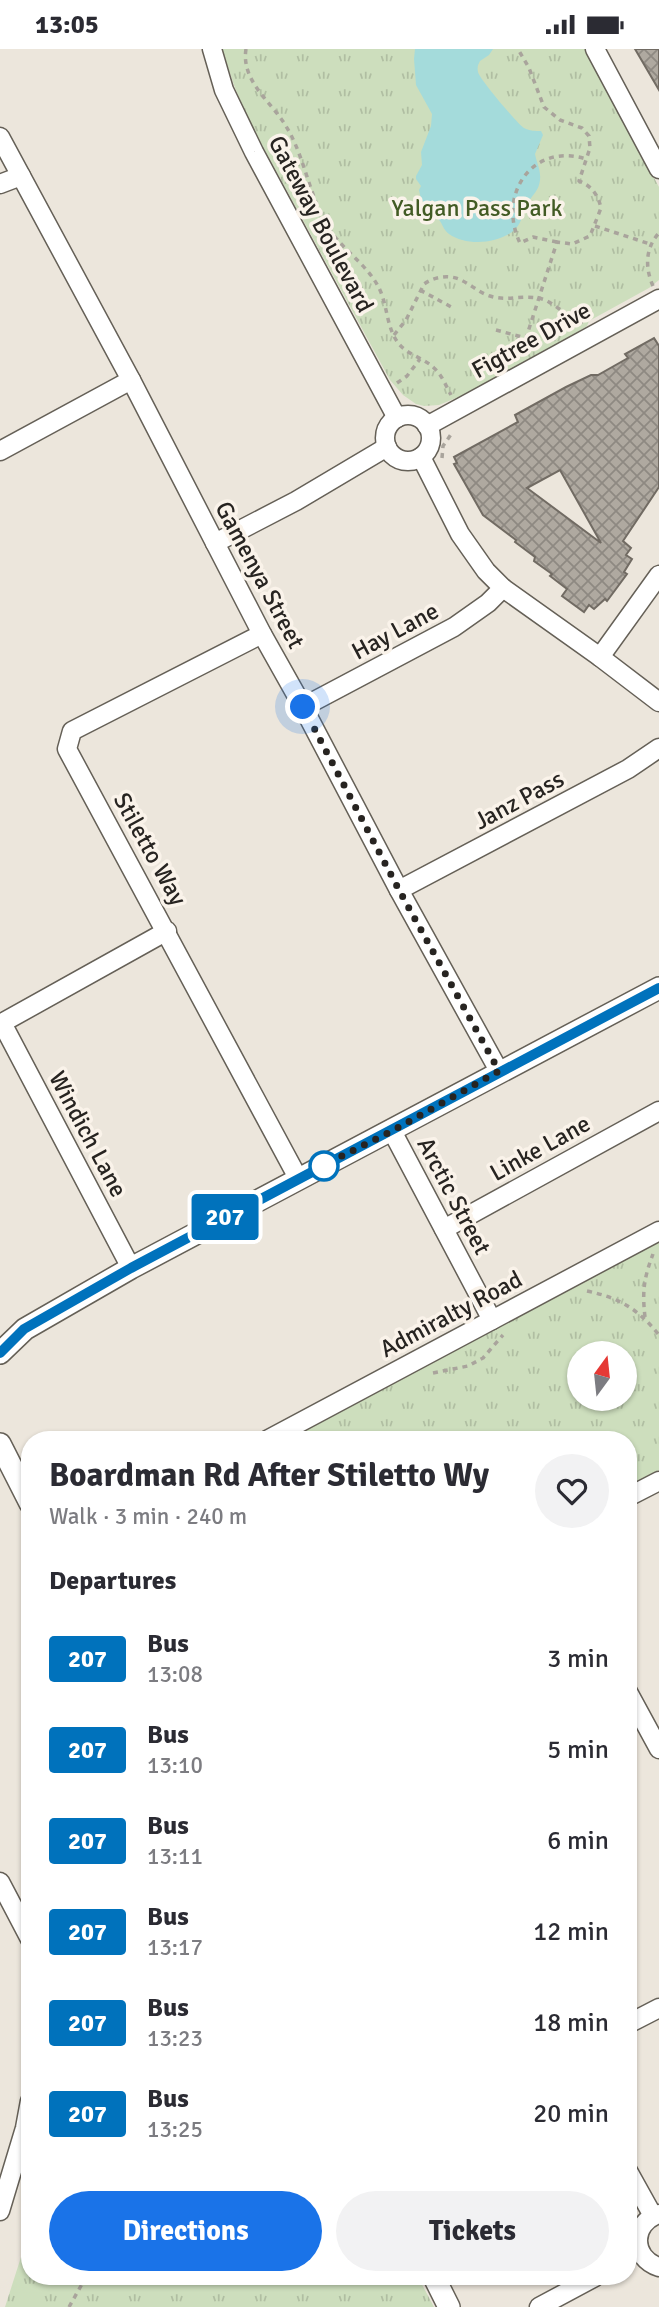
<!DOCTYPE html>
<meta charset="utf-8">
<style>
:root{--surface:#fff;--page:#f2f2f3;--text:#2b2b33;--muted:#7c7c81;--accent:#1a73e8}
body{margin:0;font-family:Signika,sans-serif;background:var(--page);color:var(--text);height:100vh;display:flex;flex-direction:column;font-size:26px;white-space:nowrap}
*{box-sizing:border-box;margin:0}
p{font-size:23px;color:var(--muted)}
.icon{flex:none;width:38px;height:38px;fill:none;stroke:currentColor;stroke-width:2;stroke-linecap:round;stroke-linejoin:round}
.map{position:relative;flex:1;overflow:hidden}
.side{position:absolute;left:21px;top:1382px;width:616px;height:854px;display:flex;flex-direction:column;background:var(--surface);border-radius:28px;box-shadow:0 2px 5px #0004}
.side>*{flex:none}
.badge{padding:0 14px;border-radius:5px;font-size:24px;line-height:46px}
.needle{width:46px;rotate:15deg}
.fabs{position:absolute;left:567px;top:1292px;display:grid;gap:14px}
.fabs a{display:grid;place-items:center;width:70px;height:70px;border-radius:50%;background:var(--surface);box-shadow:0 2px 5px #0004;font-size:35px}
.you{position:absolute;width:35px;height:35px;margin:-18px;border:5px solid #fff;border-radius:50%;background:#1a73e8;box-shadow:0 0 0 10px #1a73e833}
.map>.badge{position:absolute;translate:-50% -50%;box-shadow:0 0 0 4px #fff}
h2{padding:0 28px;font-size:26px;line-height:63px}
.round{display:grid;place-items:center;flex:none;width:74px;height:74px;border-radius:37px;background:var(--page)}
.head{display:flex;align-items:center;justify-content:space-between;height:119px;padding:0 28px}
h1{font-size:33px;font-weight:700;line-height:52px}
.button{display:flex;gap:14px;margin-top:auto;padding:14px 28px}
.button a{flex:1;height:80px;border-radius:42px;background:var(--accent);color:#fff;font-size:28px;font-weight:700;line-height:80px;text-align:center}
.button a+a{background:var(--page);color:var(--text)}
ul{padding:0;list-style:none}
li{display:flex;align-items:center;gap:21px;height:91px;padding:0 28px}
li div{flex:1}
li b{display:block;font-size:26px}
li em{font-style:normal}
li .badge{min-width:77px;font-weight:700;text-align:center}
.status{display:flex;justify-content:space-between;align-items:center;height:49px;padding:0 35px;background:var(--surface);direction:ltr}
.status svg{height:19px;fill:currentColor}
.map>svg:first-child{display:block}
.grass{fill:url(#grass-tufts);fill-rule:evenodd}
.water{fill:#a4dbdb}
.building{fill:url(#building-cross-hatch);stroke:#716b63;stroke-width:2;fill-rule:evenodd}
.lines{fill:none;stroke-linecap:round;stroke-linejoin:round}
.minor-casing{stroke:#656057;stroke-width:21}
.tertiary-casing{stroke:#656057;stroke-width:24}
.path{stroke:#a9a49c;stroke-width:3.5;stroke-dasharray:5 5;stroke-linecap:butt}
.minor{stroke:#fff;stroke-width:18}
.tertiary{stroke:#fff;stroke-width:21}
.line-casing{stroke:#fff;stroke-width:16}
.line{stroke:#0072bc;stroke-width:10}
.walk{stroke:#272421;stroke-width:7;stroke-dasharray:0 12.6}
.stop-dot{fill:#fff;stroke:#0072bc;stroke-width:3.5}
.labels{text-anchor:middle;stroke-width:7;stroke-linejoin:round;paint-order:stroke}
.park-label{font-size:24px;fill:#425b24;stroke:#faf3ea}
.street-label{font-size:24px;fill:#272421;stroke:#faf3ea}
</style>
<div class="status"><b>13:05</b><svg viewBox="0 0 49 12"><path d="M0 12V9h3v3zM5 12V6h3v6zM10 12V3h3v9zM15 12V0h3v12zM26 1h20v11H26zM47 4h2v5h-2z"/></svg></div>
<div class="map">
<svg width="659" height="2258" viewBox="0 0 659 2258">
<defs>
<pattern id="grass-tufts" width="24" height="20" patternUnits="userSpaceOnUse" patternTransform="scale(1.75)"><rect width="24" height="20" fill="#cddebd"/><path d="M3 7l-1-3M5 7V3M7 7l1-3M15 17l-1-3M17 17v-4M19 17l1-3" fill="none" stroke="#b0bea2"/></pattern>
<pattern id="building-cross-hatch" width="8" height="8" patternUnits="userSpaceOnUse" patternTransform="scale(1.75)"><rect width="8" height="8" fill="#afa9a0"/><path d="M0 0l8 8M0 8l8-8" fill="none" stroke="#8e8982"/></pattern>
</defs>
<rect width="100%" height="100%" fill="#ece6dc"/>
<!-- grass -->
<g class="grass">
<path d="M222 0H585L659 138V231L649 239 589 272 587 277 568 289 468 344 439 356 424 357 416 355 403 346 390 331 249 72 235 39Z"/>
<path d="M659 1192V1421L628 1437V1391H278ZM579 1304H625V1349H579Z"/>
<path d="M30 2180V2228H418L434 2258H5Z"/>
</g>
<!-- water -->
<path class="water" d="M415 0H493L489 6 480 12C478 16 477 18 478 23 480 31 518 75 524 79 530 82 535 82 541 82L543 86 535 105C537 115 541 121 540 131 539 142 532 146 527 155 522 165 522 176 512 183 495 195 466 197 449 185 444 181 443 177 440 172 431 161 421 156 419 141L421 137 416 130V127L422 116 421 103 431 77 432 65 416 36 414 10Z"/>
<!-- building -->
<g class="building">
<path d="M635 0H659V41Z"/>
<path d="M654 289 659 297V438L623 492 631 499 626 506 632 510 624 523 627 525 607 552 605 550 594 560 589 556 584 563 562 547 567 540 550 527 552 525 534 512 535 508 515 493 516 491 483 466 454 415 457 414 454 408 518 373 515 366 566 338 591 326H598L628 309 625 305ZM560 421 601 494 527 439Z"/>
</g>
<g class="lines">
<!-- minor casing -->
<g class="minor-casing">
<g id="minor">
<path d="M212 0 224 41 254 103 397 369"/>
<path d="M595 0 659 120"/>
<path d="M0 88 131 331 262 585 303 658 399 841 499 1022"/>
<path d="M0 135 21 127"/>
<circle cx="408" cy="389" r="23"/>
<path d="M427 377 659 250"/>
<path d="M0 402 131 331"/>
<path d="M421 408 460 485 486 522 503 539 600 608 659 653"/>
<path d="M215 494 296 452 387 398"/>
<path d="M262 585 72 682 67 700 298 1129"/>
<path d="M600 608 659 526"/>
<path d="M303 658 454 578 488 554 503 539"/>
<path d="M399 841 628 720 659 699"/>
<path d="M2 974 131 1219"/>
<path d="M0 975 167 882"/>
<path d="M392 1082 492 1271"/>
<path d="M444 1180 659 1062"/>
<path d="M267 1391 659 1182"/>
<path d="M628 1448 659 1432"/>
<path d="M628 1643 659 1700"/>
<path d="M0 1833 30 1890"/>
<path d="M628 1975 659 1959"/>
<path d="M628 2122 653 2167"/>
<path d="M0 2162 25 2079 30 2052"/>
<path d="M659 2165C631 2174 631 2209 659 2218"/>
<path d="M539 2258 595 2228"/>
</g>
</g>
<!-- tertiary casing -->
<g class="tertiary-casing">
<g id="tertiary">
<path d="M0 1304 25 1280 131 1219 659 939"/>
<path d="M0 1395 30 1454"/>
<path d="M434 2228 449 2258"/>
</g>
</g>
<!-- path -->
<g class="path">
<path d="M246 0C241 31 269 51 284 74 305 106 308 145 328 178 342 201 367 215 379 239 388 257 386 279 399 295 408 306 424 309 434 319 442 326 446 337 451 346"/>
<path d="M595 177 650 195"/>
<path d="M557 193 533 188 520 194C497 146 532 93 586 110"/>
<path d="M653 237C645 219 645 199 659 184"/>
<path d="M420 241 455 260"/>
<path d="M496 281 526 289 557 193 572 195 590 187 601 159C598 146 592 137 579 132L590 99 589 87 582 79 560 71 544 58 529 19 518 0"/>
<path d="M394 286 406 271 424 235C431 230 441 227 450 228 465 229 476 243 490 247 508 253 527 244 545 251 558 257 568 269 583 273"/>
<path d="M397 334 407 327 420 310"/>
<path d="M442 409 443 397 452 384"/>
<path d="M587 1242C620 1249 638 1260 659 1286"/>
<path d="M645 1268C642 1242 644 1229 653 1205"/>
<path d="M433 1324 468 1317 483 1309 503 1286"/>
<path d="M69 2258 86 2228"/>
</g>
<!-- minor -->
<use href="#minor" class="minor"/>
<!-- tertiary -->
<use href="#tertiary" class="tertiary"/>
</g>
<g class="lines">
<!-- line casing -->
<g class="line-casing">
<path id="line" d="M0 1304 24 1280 131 1219 659 939"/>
</g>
<!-- line -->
<use href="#line" class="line"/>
<!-- walk -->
<path class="walk" d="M303 658 399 841 499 1022 392 1082 316 1120 324 1117"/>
</g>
<!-- markers -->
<circle class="stop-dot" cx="324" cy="1117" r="14"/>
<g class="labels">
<!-- park labels -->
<g class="park-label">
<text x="477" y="167">Yalgan Pass Park</text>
</g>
<!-- street labels -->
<g class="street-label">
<text transform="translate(321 175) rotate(62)" y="8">Gateway Boulevard</text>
<text transform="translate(531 291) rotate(-29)" y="8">Figtree Drive</text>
<text transform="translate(260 526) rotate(62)" y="8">Gamenya Street</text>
<text transform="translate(395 582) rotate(-28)" y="8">Hay Lane</text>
<text transform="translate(519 751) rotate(-28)" y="8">Janz Pass</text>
<text transform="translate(150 800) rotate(61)" y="8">Stiletto Way</text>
<text transform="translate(88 1085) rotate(62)" y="8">Windich Lane</text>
<text transform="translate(540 1099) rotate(-29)" y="8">Linke Lane</text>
<text transform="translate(454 1147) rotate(62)" y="8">Arctic Street</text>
<text transform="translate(451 1265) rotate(-28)" y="8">Admiralty Road</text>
</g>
</g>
</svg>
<div class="fabs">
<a><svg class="needle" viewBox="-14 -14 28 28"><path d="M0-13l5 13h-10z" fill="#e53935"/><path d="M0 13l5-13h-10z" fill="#7c7c81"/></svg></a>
</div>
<div class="you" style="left:303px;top:658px"></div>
<b class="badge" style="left:225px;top:1168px;background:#0072bc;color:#fff">207</b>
<section class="side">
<div class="head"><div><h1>Boardman Rd After Stiletto Wy</h1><p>Walk · 3 min · 240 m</p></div><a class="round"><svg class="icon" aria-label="heart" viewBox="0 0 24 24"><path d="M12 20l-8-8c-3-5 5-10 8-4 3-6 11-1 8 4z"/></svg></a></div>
<h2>Departures</h2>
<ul>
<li><span class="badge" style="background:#0072bc;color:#fff">207</span><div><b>Bus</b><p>13:08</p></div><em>3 min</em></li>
<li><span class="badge" style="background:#0072bc;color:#fff">207</span><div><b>Bus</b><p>13:10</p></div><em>5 min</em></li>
<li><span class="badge" style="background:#0072bc;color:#fff">207</span><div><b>Bus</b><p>13:11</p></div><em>6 min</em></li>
<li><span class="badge" style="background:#0072bc;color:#fff">207</span><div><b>Bus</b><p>13:17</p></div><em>12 min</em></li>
<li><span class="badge" style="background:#0072bc;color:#fff">207</span><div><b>Bus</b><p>13:23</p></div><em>18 min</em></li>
<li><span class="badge" style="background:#0072bc;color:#fff">207</span><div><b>Bus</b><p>13:25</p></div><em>20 min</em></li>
</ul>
<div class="button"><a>Directions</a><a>Tickets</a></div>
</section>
</div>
